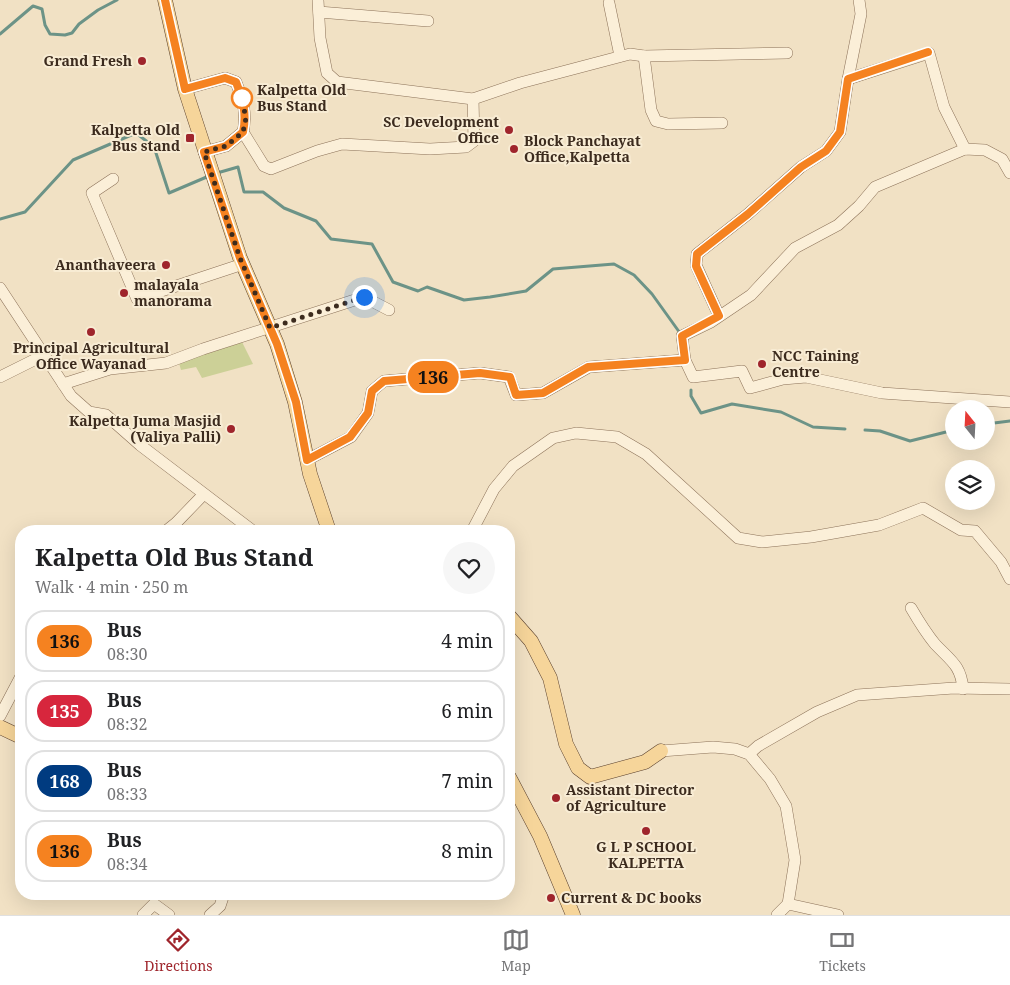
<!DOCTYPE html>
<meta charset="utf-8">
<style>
:root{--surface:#fff;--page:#f6f6f6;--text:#202124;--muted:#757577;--line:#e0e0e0;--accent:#9f252c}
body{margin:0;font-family:"Noto Serif",serif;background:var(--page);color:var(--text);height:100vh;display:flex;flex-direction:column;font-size:19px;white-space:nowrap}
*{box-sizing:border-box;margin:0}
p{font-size:16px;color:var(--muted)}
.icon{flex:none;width:28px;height:28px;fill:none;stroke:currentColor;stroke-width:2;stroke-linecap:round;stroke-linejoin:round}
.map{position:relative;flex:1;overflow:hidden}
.side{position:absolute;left:15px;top:525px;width:500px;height:375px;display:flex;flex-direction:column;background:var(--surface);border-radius:20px;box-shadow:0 5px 20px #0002}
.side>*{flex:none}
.badge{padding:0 10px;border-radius:16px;font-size:18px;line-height:32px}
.needle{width:32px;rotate:342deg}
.tools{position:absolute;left:945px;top:400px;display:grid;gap:10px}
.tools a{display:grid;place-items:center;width:50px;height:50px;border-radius:50%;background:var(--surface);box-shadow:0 5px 20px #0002;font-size:25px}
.you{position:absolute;width:25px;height:25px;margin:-12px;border:4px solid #fff;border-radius:50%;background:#1a73e8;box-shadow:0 0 0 8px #1a73e833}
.map>.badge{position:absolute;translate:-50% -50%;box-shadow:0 0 0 2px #fff}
.round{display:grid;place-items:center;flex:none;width:52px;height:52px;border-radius:26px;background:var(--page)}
.overview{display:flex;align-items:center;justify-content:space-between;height:85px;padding:0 20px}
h1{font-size:24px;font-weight:700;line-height:38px}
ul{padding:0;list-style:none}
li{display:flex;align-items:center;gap:15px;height:62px;margin:0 10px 8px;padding:0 10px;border:2px solid var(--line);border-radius:20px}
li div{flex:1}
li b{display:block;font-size:19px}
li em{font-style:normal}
li .badge{min-width:55px;font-weight:700;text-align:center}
.dock{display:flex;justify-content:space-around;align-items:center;height:70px;border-top:1px solid var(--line);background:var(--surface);font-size:14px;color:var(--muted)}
.dock a{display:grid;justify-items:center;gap:2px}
.dock .selected{color:var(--accent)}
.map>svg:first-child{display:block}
.green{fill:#ccd097}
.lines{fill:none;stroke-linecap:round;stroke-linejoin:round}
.stream{stroke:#6c9387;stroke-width:3}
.minor-casing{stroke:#8c7259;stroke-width:12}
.major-casing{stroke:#5a402d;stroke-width:15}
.minor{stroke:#fbefd8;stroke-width:11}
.major{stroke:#f6d59a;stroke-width:14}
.line-casing{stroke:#fff;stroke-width:11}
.line{stroke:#f58220;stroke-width:8}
.walk{stroke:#3c2b1e;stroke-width:5;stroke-dasharray:0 9}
.poi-dot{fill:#9f252c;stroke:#f8ecd4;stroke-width:2}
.stop-dot{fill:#fff;stroke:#f58220;stroke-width:2.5}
.labels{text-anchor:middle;stroke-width:4;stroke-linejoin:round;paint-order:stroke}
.poi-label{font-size:14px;font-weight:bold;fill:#3c2b1e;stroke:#f8ecd4;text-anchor:end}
.stop-label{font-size:14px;font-weight:bold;fill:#3c2b1e;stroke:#f8ecd4;text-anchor:start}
</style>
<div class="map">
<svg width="1010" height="915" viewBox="0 0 1010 915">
<rect width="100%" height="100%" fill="#f1e1c4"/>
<!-- green -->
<path class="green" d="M242 342 253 364 202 378 196 367 181 370 179 363Z"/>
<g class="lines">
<!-- stream -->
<g class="stream">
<path d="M0 34 33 6 42 9 45 25 50 34 65 35 72 33 79 24 98 10 117 0"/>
<path d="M217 173 238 167 244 192H263L284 208 316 221 331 239 372 244 393 282 418 291 427 287 464 300 490 297 526 291 553 269 614 264 634 275 652 294 680 333"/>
<path d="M0 219 25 212 73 160 136 133 154 147 169 193 209 176"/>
<path d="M691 390V396L701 413 732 404 781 412 813 427 845 429"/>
<path d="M986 424 1010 421"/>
<path d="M865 430 880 431 910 441 954 430"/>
</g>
<!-- minor casing -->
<g class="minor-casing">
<g id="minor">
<path d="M318 0 320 38 327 73 337 82 473 99 520 83 630 54 644 56 787 53"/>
<path d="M609 3 620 56"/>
<path d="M319 12 428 21"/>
<path d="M644 56 651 110 656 121 668 124 722 123"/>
<path d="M848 79 929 53 944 107 965 149"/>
<path d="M185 89 225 78 236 82C243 100 247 113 243 132L226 146 204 152"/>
<path d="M243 132 264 166 271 169 317 151 342 144 430 149 466 147 474 141 473 99"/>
<path d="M1010 173 1002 159 985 150 965 149 875 187 859 206 838 225 795 248 751 295 711 322 682 336 685 360 693 377 742 371 750 388 783 379 806 377 882 393 1010 402"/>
<path d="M113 179 92 193 137 299 243 264"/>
<path d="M0 288 71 396 89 412 106 415 140 445 253 531"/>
<path d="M719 316 696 265 697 254 748 214 801 167 826 151 840 132 848 79 861 14 859 0"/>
<path d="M0 377 44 355"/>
<path d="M63 384 110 369 166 363 203 349 364 297 389 310"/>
<path d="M307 460 351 437 368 413 372 391 384 381 480 373 509 377 516 395 543 393 589 367 685 360"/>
<path d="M166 531 176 523 203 495"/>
<path d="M472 531 494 489 513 466 553 438 576 433 617 437 646 454 738 538 762 542 811 537 879 525 923 508 961 530 975 531 1001 562 1010 579"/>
<path d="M911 608C918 620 926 633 935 644 950 660 961 665 963 689"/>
<path d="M0 716 21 676"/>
<path d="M661 751 713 747 735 749 749 754 770 779 786 806 795 860 788 904"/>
<path d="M749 754 758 746 817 712 857 695 954 688 1010 689"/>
<path d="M143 915 154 904 169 915"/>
<path d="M210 915 220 906 224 894"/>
<path d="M777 915 788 904 838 915"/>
</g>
</g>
<!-- major casing -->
<g class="major-casing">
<g id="major">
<path d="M165 0 185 89 240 258 277 344 295 402 310 474 329 531"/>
<path d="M509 616 531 641 550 678 566 744 578 768 590 777 645 762 661 751"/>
<path d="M0 727 21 737"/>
<path d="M509 777 540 836 573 915"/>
</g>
</g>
<!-- minor -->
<use href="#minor" class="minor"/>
<!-- major -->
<use href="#major" class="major"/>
</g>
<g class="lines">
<!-- line casing -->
<g class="line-casing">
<path id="line" d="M165 0 185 89 225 78 236 82C243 100 247 114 243 132L226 146 204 152 240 258 277 344 296 402 307 460 350 437 368 413 372 391 384 381 480 373 510 377 516 395 543 393 588 367 685 360 682 336 719 316 696 266 697 254 748 214 801 167 826 151 840 132 848 79 928 52"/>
</g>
<!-- line -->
<use href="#line" class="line"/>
<!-- walk -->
<path class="walk" d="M242 98 241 96 246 118 243 132 226 146 204 152 240 258 270 328 364 297"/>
</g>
<!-- markers -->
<g class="poi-dot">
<circle cx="142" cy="61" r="5"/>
<circle cx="509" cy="130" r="5"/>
<rect x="185" y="133" width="10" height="10" rx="2.5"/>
<circle cx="514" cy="149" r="5"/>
<circle cx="166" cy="265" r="5"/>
<circle cx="124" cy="293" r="5"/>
<circle cx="91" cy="332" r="5"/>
<circle cx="762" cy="364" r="5"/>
<circle cx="231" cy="429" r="5"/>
<circle cx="556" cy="798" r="5"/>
<circle cx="646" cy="831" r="5"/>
<circle cx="551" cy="898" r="5"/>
</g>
<circle class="stop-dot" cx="242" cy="98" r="10"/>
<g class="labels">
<!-- poi labels -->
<g class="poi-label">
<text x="132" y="66">Grand Fresh</text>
<text x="499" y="127">SC Development<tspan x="499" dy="16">Office</tspan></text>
<text x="180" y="135">Kalpetta Old<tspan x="180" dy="16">Bus stand</tspan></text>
<text x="524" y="146" text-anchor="start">Block Panchayat<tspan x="524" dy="16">Office,Kalpetta</tspan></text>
<text x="156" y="270">Ananthaveera</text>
<text x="134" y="290" text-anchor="start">malayala<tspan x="134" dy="16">manorama</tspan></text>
<text x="91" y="353" text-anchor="middle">Principal Agricultural<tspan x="91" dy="16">Office Wayanad</tspan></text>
<text x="772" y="361" text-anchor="start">NCC Taining<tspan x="772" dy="16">Centre</tspan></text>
<text x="221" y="426">Kalpetta Juma Masjid<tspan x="221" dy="16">(Valiya Palli)</tspan></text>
<text x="566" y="795" text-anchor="start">Assistant Director<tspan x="566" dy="16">of Agriculture</tspan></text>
<text x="646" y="852" text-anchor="middle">G L P SCHOOL<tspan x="646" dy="16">KALPETTA</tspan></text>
<text x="561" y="903" text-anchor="start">Current &amp; DC books</text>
</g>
<!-- stop labels -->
<g class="stop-label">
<text x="257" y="95">Kalpetta Old<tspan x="257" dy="16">Bus Stand</tspan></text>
</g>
</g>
</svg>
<div class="tools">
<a><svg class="needle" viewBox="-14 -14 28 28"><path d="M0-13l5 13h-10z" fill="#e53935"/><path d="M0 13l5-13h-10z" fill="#757577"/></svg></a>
<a><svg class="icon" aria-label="layers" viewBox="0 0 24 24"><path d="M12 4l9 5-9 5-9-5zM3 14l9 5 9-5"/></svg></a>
</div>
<div class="you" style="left:364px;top:297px"></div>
<b class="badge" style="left:433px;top:377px;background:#f58220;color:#111">136</b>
<section class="side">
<div class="overview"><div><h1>Kalpetta Old Bus Stand</h1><p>Walk · 4 min · 250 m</p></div><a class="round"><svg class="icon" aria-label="heart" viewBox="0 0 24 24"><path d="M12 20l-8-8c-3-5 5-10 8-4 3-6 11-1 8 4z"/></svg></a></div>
<ul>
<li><span class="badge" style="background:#f58220;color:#111">136</span><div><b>Bus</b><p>08:30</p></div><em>4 min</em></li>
<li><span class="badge" style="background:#d7263d;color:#fff">135</span><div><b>Bus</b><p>08:32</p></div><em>6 min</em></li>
<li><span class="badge" style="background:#003b80;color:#fff">168</span><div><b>Bus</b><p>08:33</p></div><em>7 min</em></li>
<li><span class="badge" style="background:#f58220;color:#111">136</span><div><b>Bus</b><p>08:34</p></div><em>8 min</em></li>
</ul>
</section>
</div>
<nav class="dock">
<a class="selected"><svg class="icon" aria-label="directions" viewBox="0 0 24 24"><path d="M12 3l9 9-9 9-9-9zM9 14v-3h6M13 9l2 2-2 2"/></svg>Directions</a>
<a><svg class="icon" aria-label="map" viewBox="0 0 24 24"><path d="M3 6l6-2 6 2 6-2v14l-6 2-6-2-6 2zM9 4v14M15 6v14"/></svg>Map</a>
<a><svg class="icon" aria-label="tickets" viewBox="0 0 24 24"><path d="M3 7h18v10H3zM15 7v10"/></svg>Tickets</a>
</nav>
